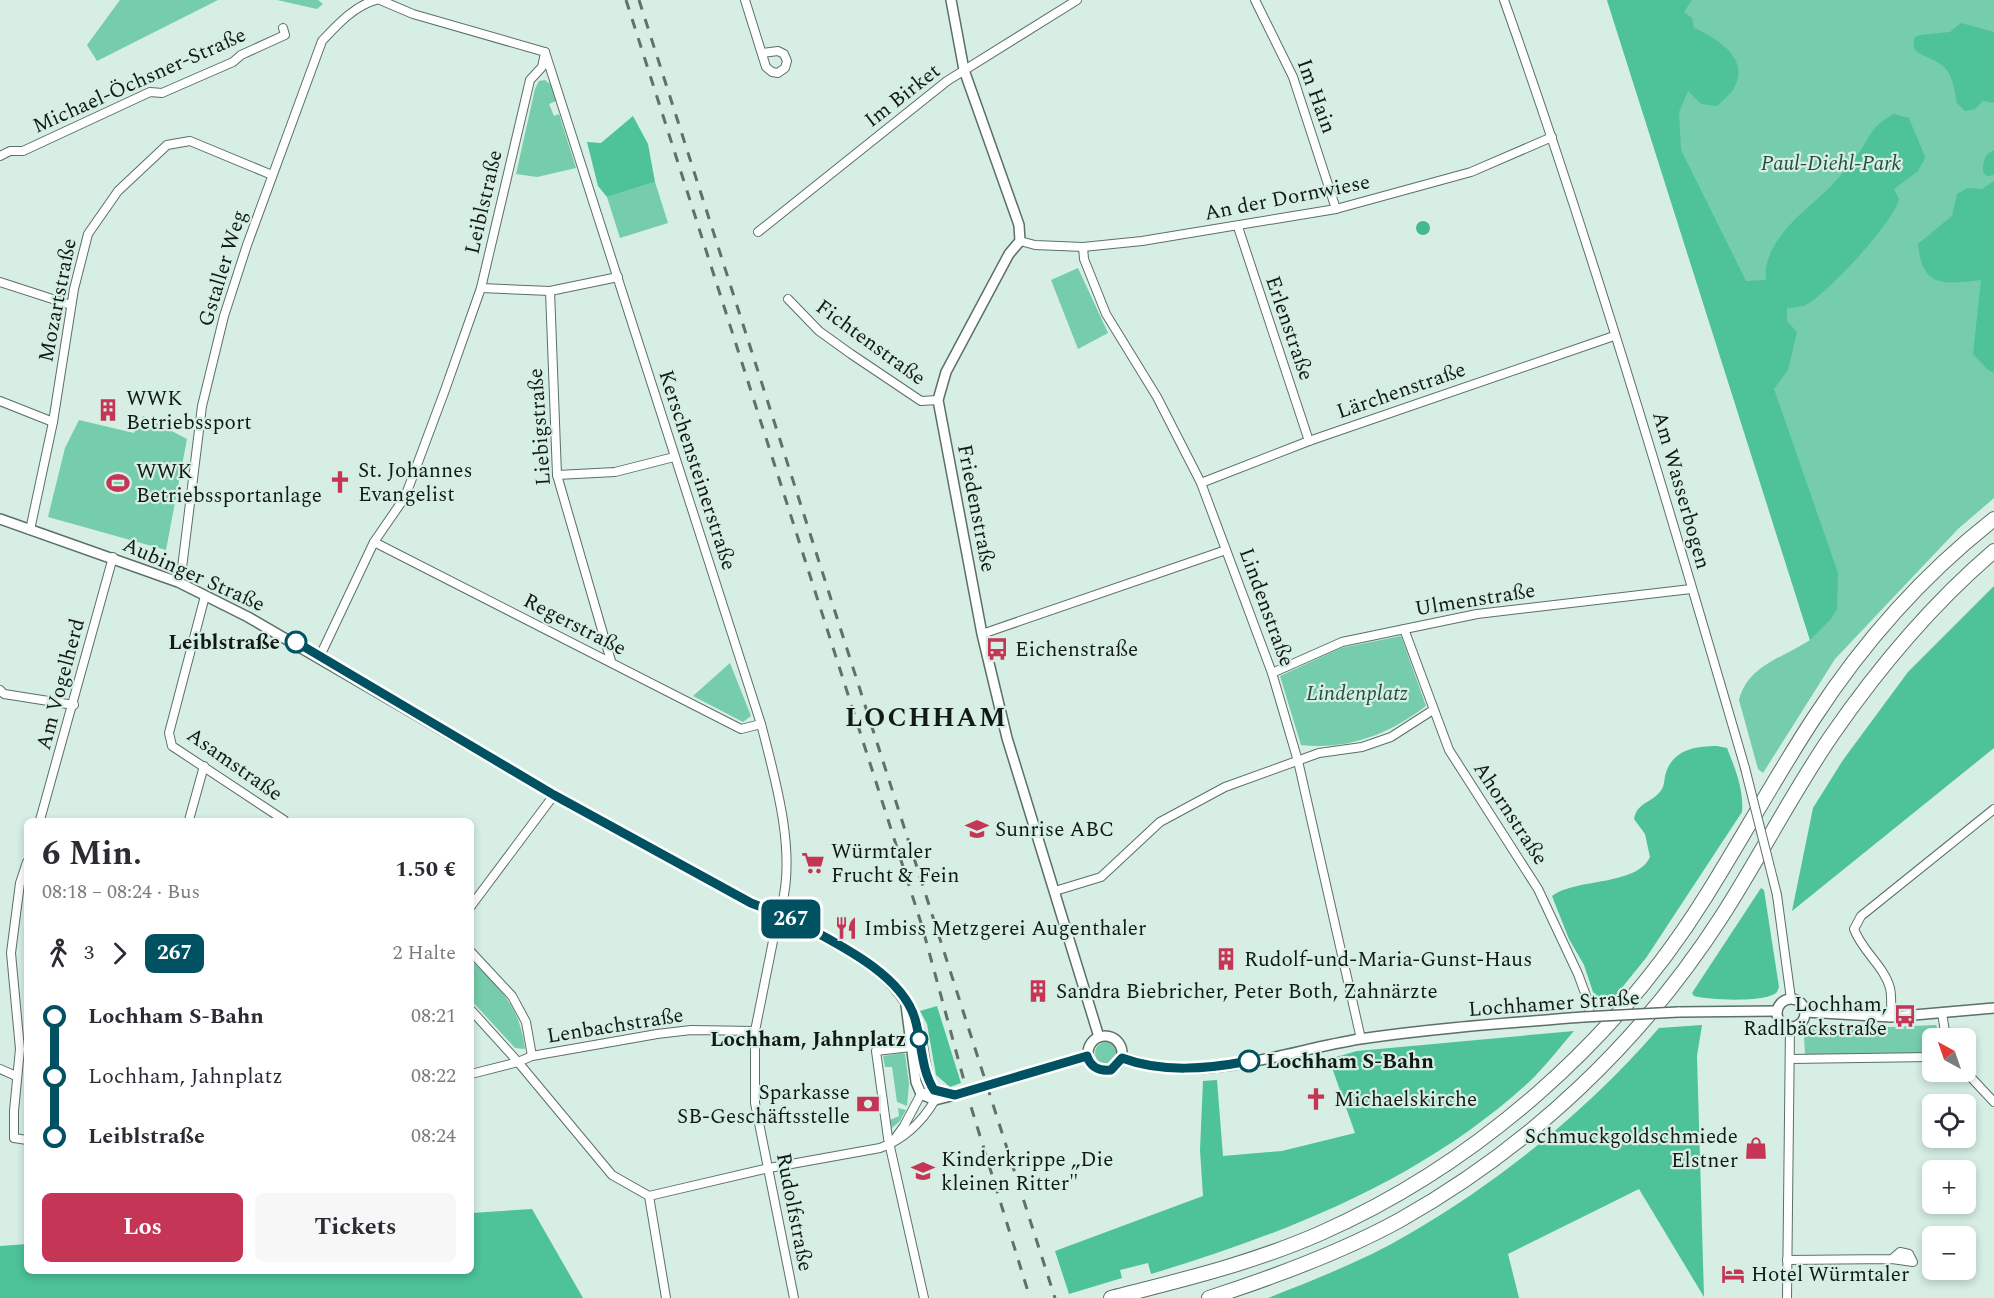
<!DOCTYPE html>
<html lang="de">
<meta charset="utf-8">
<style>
:root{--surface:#fff;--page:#f7f7f7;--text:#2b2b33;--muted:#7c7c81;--accent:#c53556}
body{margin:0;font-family:Spectral,serif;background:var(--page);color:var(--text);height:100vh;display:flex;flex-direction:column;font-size:22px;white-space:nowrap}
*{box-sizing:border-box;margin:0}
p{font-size:20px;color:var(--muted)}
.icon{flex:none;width:33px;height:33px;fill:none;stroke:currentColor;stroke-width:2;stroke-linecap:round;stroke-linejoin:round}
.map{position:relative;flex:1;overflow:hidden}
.side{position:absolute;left:24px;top:818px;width:450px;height:456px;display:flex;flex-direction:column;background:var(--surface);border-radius:9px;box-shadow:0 3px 9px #0003}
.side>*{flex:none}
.badge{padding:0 12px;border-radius:9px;font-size:21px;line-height:39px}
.needle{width:39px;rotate:320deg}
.buttons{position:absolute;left:1922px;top:1028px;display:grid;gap:12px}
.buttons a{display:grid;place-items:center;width:54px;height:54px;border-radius:9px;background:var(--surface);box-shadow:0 3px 9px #0003;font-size:30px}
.map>.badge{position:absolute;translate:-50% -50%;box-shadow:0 0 0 3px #fff}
.legs{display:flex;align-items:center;gap:9px;height:66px;padding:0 18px;font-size:20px}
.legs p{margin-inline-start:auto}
.overview{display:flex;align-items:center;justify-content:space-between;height:102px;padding:0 18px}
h1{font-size:33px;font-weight:700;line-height:45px}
.button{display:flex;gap:12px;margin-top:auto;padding:12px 18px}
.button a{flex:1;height:69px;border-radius:9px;background:var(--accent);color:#fff;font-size:24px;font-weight:700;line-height:69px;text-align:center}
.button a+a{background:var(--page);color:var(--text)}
ul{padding:0 18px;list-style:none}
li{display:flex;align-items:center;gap:21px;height:60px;font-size:22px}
li i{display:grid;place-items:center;width:9px;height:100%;margin:0 8px;background:currentColor}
li i::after{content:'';width:15px;height:15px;margin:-8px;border:4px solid;border-radius:50%;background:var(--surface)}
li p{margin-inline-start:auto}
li:first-child i{background:linear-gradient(#0000 50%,currentColor 0)}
li:last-child i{background:linear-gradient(currentColor 50%,#0000 0)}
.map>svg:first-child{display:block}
.green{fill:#75cdab}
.forest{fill:#4ec299}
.water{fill:#44b991}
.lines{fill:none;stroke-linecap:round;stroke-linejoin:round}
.tertiary-tunnel{stroke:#b9cec4;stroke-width:9;stroke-dasharray:9 4.5;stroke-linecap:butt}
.minor-casing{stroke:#5b7067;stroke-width:10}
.tertiary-casing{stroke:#5b7067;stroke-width:12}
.motorway-casing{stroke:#5b7067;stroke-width:16}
.minor{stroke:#fff;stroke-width:8}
.tertiary{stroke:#fff;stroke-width:9}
.motorway{stroke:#fff;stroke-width:14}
.rail{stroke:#617069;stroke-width:3;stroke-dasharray:10 10;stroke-linecap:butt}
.minor-bridge-casing{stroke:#5b7067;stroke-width:10;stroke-linecap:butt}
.tertiary-bridge-casing{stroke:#5b7067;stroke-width:12;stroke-linecap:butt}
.minor-bridge{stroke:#fff;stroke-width:8}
.tertiary-bridge{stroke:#fff;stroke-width:9}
.line-1-casing{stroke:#fff;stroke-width:14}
.line-1{stroke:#005262;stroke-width:9}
.stop-1-dot{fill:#fff;stroke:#005262;stroke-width:3}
.labels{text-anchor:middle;stroke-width:4.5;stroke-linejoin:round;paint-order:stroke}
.street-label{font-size:21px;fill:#121a17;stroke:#d6eee3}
.park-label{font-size:21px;font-style:italic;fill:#225140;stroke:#d6eee3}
.poi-label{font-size:21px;fill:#121a17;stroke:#d6eee3;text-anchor:start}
.stop-label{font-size:21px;font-weight:bold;fill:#121a17;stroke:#d6eee3;text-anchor:end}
.district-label{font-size:27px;font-weight:bold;letter-spacing:1.5px;fill:#121a17;stroke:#d6eee3}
</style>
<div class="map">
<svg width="1994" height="1298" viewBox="0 0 1994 1298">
<rect width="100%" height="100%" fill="#d6eee3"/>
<!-- green -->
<g class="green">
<path d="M120 0H218L97 61 87 45Z"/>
<path d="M277 0H318L323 4 317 9Z"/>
<path d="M1607 0H1994V498L1958 529 1835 659 1763 773 1758 769 1739 700C1748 665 1783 658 1810 640Z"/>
<path d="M545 80 551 85 556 101 549 104 554 116 559 114 576 168 537 177 516 174 535 89 539 81Z"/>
<path d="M655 182 668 223 620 238 607 197Z"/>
<path d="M1078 268 1108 333 1078 349 1051 280Z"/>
<path d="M143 416 187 439 166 550 48 517 65 448 79 420 134 433Z"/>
<path d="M1401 636 1426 706C1389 734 1349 750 1301 745L1280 676 1341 648Z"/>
<path d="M730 663 751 716 743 722 693 696Z"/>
<path d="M471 960C501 991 519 1004 525 1049L515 1048 471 1000Z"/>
<path d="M1822 1023 1890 1027 1936 1025 1941 1038H1932L1930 1054 1805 1055 1804 1036 1811 1029Z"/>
<circle cx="1106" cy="1053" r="11"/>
<path d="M902 1053 905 1054 909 1084 907 1106 897 1102 892 1067H885L883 1056Z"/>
<path d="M898 1108 906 1110 900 1121 892 1128 890 1120 899 1116Z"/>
</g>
<!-- forest -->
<g class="forest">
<path d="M1607 0H1692L1684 12 1692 18 1694 28C1716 38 1751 58 1734 88 1731 94 1723 100 1717 106L1701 104 1688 91 1679 112 1681 150 1746 281 1766 280C1762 243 1801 214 1825 192 1835 183 1844 171 1853 161 1870 141 1866 129 1894 114L1909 118C1914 132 1921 144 1925 158L1918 171 1894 189 1899 199C1894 222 1828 293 1806 305 1801 307 1793 307 1787 308V321L1797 332 1788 370 1774 389 1838 573 1837 609 1831 619 1810 640Z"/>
<path d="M1961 23 1994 32V103L1983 101 1975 109 1965 111 1957 103C1954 88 1953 70 1937 62 1927 56 1921 57 1914 48V38L1919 35 1950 32Z"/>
<path d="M633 116 648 144 655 182 607 197 598 186 587 142 601 143Z"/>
<path d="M1994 150V175L1987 176 1983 172C1983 162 1984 154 1994 150Z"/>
<path d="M1994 181V373L1988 370 1973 354 1981 280C1945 284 1922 289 1918 244L1952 216 1957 194 1967 188 1982 189Z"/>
<path d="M1994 586V748L1792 911 1813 808 1843 760 1908 672Z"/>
<path d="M1717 746 1727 748C1735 768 1744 790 1742 812L1646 958 1611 1001H1600L1593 992 1584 965 1569 939 1552 896C1576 878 1637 886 1650 857L1645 834 1634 819C1637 803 1650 803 1659 793 1664 788 1664 783 1665 776 1671 751 1693 746 1717 746Z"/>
<path d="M1761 888 1764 890 1779 987 1777 992C1767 1003 1709 1000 1694 996L1692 993Z"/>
<path d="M937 1006 961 1083 950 1087 936 1075 927 1024 920 1011Z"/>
<path d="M1702 1025 1697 1056 1704 1297 1639 1189 1508 1254 1519 1298H1268C1316 1279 1365 1260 1409 1234 1502 1180 1589 1109 1659 1028Z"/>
<path d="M1574 1031C1559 1048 1545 1067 1529 1082 1422 1180 1287 1233 1151 1274L1148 1263 1120 1270 1122 1278 1069 1294 1055 1251 1203 1196 1200 1150 1203 1081 1217 1080 1223 1156 1282 1151 1355 1133 1329 1059 1357 1051Z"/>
<path d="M532 1209 583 1298H0V1246L27 1244V1270H471V1213Z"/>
</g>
<!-- water -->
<circle class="water" cx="1423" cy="228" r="7"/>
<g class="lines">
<!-- tertiary-tunnel -->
<path class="tertiary-tunnel" d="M963 1093 998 1083"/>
<!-- minor casing -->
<g class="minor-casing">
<g id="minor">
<path d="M380 0 413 14 545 52"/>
<path d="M745 0 766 67 772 72 778 73 785 68 787 61 784 54 778 51 762 53"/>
<path d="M1255 0 1293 77 1336 209"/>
<path d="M1504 0C1594 253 1670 511 1745 768"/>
<path d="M545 52 761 724C775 778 796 850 782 904"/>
<path d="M0 156 10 151H23L150 92 162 93 233 62 241 55 285 35 283 28"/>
<path d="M1238 227 1309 441"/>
<path d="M758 232 947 81 1077 0"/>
<path d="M1020 241 1035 245 1083 247 1142 241 1336 209 1471 172 1552 137"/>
<path d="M1083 247 1084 259 1106 314 1157 397 1201 483 1272 673 1298 761 1361 1039"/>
<path d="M0 282 71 305"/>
<path d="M481 288 550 291 618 277"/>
<path d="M550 291 557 475 611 661"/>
<path d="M788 299 819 331 851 354 921 401 938 400"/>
<path d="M0 401 53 422"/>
<path d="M557 475 615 472 674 457"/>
<path d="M1201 483 1309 441 1614 336"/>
<path d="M30 530 53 422 74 289 88 234 118 191 167 145 190 141 272 175"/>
<path d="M374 542 741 729 761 724"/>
<path d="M178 582 182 568 202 406 224 316 247 245 322 41C337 25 354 6 376 0"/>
<path d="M205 596 169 733 172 746 284 820"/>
<path d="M1404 629 1449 750 1538 889 1578 974 1588 1001 1590 1016"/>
<path d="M982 634 1226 550"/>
<path d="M320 656 374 542 405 497 445 390 481 288 530 80 542 67 545 53"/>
<path d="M1272 673 1342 642 1477 614 1691 589"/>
<path d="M0 690 4 694 74 705"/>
<path d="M40 820 113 557"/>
<path d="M189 820 204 766"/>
<path d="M27 862 20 883 11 953 20 1049 14 1111V1138L27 1140"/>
<path d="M1055 891 1101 877 1160 822 1225 787 1319 753 1362 747 1391 737 1433 710"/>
<path d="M1777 895 1791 999"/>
<path d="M471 906 554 795"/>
<path d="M777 921 755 1031V1103L794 1298"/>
<path d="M471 952 512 996 526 1022 532 1056"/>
<path d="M471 1010 518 1062 532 1056 657 1034 691 1030 755 1031"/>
<path d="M1942 1013 1946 1038"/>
<path d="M1891 1017C1891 1008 1892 997 1890 988 1884 966 1862 951 1854 929L1861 916 1994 809"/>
<path d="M911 1047 876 1051 888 1138 924 1298"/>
<path d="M1790 1059 1932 1057"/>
<path d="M0 1069 16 1076"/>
<path d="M1965 1071 1994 1102"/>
<path d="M471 1074 518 1062 612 1175 649 1196"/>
<path d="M1787 1260 1892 1259 1913 1262 1909 1254 1900 1252 1892 1259"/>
<path d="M666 1298 649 1196 769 1168 880 1148C905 1139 922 1122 935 1100L934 1091 921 1094 904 1126 891 1144"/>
<path d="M1787 1298 1790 1026"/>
</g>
</g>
<!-- tertiary casing -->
<g class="tertiary-casing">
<g id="tertiary">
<path d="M951 0 964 70 1019 225 1020 241 1009 254 946 372 938 400 982 634 1007 738 1099 1037"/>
<path d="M0 519 178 582 248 617 554 795 751 903 772 911"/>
<path d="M772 911 778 905 786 906 788 917"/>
<path d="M772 911 777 921 788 917"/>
<path d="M788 917C834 943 889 965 913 1015 923 1035 923 1061 929 1082L934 1091 955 1095"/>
<circle cx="1791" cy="1013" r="14"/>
<path d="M906 1005 916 1082 921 1094 935 1100 963 1093"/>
<path d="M1678 1012 1777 1011"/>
<path d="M1805 1012 1891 1017 1994 1008"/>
<circle cx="1105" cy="1053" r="17"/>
<path d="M1122 1057C1197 1087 1284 1051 1360 1039 1434 1028 1509 1023 1583 1017"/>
<path d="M998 1083 1087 1056"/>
</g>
</g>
<!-- motorway casing -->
<g class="motorway-casing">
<g id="motorway">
<path d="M1111 1298C1182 1280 1253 1263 1321 1233 1477 1164 1616 1041 1706 896 1743 837 1776 776 1814 718 1862 644 1924 574 1994 519"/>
<path d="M1209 1298C1274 1277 1340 1253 1400 1220 1530 1147 1641 1042 1722 916 1760 857 1792 793 1832 735 1879 667 1932 604 1994 551"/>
</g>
</g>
<!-- minor -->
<use href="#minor" class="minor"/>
<!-- tertiary -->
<use href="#tertiary" class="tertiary"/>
<!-- motorway -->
<use href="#motorway" class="motorway"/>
<!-- rail -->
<g class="rail">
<path d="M626 0 922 926 972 1110 1030 1298"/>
<path d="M639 0 1055 1298"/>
</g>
<!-- minor-bridge casing -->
<g class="minor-bridge-casing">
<path id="minor-bridge" d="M1745 768 1777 895"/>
</g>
<!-- tertiary-bridge casing -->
<g class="tertiary-bridge-casing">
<path id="tertiary-bridge" d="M1583 1017 1678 1012"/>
</g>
<!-- minor-bridge -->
<use href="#minor-bridge" class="minor-bridge"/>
<!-- tertiary-bridge -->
<use href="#tertiary-bridge" class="tertiary-bridge"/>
</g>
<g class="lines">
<!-- line-1 casing -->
<g class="line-1-casing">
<path id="line-1" d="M296 642 554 795 751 903 772 911 777 921 788 917C829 940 901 971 915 1019 922 1043 921 1070 934 1090L955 1095 1087 1056C1091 1068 1099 1071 1111 1070L1122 1058C1162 1073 1207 1069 1249 1061"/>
</g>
<!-- line-1 -->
<use href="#line-1" class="line-1"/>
</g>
<!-- icons -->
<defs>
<g id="building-bare" transform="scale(1.8)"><path d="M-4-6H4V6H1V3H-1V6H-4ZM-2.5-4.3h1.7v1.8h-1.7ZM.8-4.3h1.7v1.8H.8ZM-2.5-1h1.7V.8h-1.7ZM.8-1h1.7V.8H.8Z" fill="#c53556" stroke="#d6eee3" stroke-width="2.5" paint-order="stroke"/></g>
<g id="church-bare" transform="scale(1.8)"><path d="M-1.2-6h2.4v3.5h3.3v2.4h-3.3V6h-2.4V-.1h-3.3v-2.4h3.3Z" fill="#c53556" stroke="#d6eee3" stroke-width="2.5" paint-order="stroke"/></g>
<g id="stadium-bare" transform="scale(1.8)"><path d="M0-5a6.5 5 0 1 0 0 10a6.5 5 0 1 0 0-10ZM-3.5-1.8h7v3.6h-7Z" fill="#c53556" stroke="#d6eee3" stroke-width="2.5" paint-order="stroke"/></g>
<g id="bus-bare" transform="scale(1.8)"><path d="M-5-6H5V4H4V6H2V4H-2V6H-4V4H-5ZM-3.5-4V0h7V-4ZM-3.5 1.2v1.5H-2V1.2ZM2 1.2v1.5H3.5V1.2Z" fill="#c53556" stroke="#d6eee3" stroke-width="2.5" paint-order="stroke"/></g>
<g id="school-bare" transform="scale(1.8)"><path d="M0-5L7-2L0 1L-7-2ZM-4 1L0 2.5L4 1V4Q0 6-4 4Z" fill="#c53556" stroke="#d6eee3" stroke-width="2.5" paint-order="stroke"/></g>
<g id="supermarket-bare" transform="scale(1.8)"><path d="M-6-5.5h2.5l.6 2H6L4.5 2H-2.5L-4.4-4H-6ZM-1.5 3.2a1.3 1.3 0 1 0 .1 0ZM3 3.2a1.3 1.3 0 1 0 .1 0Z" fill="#c53556" stroke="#d6eee3" stroke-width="2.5" paint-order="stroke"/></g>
<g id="restaurant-bare" transform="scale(1.8)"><path d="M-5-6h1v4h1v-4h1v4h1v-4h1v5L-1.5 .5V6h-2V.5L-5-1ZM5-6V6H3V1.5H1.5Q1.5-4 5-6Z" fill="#c53556" stroke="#d6eee3" stroke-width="2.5" paint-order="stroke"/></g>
<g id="bank-bare" transform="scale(1.8)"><path d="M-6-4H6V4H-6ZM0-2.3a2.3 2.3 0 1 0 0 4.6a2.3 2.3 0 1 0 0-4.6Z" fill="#c53556" stroke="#d6eee3" stroke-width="2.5" paint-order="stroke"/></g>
<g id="shop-bare" transform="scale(1.8)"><path d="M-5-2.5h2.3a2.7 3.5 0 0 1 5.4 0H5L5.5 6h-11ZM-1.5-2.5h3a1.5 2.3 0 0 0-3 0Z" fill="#c53556" stroke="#d6eee3" stroke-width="2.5" paint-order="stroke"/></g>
<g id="hotel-bare" transform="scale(1.8)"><path d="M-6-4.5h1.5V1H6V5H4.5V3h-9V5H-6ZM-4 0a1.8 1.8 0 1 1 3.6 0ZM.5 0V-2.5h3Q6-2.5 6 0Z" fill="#c53556" stroke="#d6eee3" stroke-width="2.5" paint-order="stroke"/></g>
</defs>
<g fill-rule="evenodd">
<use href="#building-bare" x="108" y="410"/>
<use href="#church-bare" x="340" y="482"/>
<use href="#stadium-bare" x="118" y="483"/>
<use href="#bus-bare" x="997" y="649"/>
<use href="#school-bare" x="977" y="829"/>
<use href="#supermarket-bare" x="813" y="863"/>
<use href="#restaurant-bare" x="846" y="928"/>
<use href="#building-bare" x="1226" y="959"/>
<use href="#building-bare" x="1038" y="991"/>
<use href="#bus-bare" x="1905" y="1016"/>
<use href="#church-bare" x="1316" y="1099"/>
<use href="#bank-bare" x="868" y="1104"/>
<use href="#shop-bare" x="1756" y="1148"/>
<use href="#school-bare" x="923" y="1171"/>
<use href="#hotel-bare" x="1733" y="1274"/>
</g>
<!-- markers -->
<g class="stop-1-dot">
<circle cx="296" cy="642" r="10"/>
<circle cx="919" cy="1039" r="8"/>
<circle cx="1249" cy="1061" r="10"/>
</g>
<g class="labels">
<!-- street labels -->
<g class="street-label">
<text transform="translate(139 80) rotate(-24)" y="7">Michael-Öchsner-Straße</text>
<text transform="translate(902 95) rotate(-38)" y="7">Im Birket</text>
<text transform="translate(1317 96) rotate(70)" y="7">Im Hain</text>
<text transform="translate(1287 197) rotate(-11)" y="7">An der Dornwiese</text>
<text transform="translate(483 202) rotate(-77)" y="7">Leiblstraße</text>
<text transform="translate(222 268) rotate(-73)" y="7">Gstaller Weg</text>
<text transform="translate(57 300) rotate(-79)" y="7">Mozartstraße</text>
<text transform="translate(1290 328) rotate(71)" y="7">Erlenstraße</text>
<text transform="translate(871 342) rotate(36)" y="7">Fichtenstraße</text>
<text transform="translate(1401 390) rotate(-19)" y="7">Lärchenstraße</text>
<text transform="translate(539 427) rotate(-94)" y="7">Liebigstraße</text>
<text transform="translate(698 470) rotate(72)" y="7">Kerschensteinerstraße</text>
<text transform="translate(1682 490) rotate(74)" y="7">Am Wasserbogen</text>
<text transform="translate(977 508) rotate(79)" y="7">Friedenstraße</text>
<text transform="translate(194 574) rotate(24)" y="7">Aubinger Straße</text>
<text transform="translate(1475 599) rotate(-9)" y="7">Ulmenstraße</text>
<text transform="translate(1267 607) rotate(70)" y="7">Lindenstraße</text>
<text transform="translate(575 624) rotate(27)" y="7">Regerstraße</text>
<text transform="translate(60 684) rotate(-75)" y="7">Am Vogelherd</text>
<text transform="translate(235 764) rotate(35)" y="7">Asamstraße</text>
<text transform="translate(1511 813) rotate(57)" y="7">Ahornstraße</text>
<text transform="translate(1554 1003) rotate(-4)" y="7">Lochhamer Straße</text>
<text transform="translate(615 1025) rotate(-9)" y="7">Lenbachstraße</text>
<text transform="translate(795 1212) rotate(79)" y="7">Rudolfstraße</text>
</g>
<!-- park labels -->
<g class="park-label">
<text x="1831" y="170">Paul-Diehl-Park</text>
<text x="1357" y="700">Lindenplatz</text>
</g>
<!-- poi labels -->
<g class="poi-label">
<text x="126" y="405">WWK<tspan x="126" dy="24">Betriebssport</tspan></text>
<text x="358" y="477">St. Johannes<tspan x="358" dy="24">Evangelist</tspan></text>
<text x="136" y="478">WWK<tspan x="136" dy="24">Betriebssportanlage</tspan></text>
<text x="1015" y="656">Eichenstraße</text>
<text x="995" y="836">Sunrise ABC</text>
<text x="831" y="858">Würmtaler<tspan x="831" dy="24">Frucht &amp; Fein</tspan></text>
<text x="864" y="935">Imbiss Metzgerei Augenthaler</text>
<text x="1244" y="966">Rudolf-und-Maria-Gunst-Haus</text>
<text x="1056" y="998">Sandra Biebricher, Peter Both, Zahnärzte</text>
<text x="1887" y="1011" text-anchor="end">Lochham,<tspan x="1887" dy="24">Radlbäckstraße</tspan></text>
<text x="850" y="1099" text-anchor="end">Sparkasse<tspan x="850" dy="24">SB-Geschäftsstelle</tspan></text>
<text x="1334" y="1106">Michaelskirche</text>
<text x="1738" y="1143" text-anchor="end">Schmuckgoldschmiede<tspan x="1738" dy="24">Elstner</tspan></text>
<text x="941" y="1166">Kinderkrippe „Die<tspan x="941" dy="24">kleinen Ritter"</tspan></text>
<text x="1751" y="1281">Hotel Würmtaler</text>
</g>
<!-- stop labels -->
<g class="stop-label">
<text x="280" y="649">Leiblstraße</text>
<text x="906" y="1046">Lochham, Jahnplatz</text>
<text x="1266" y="1068" text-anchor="start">Lochham S-Bahn</text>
</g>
<!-- district labels -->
<g class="district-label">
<text x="926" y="726">LOCHHAM</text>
</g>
</g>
</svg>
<div class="buttons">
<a><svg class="needle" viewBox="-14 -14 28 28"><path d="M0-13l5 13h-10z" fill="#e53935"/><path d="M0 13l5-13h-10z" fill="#7c7c81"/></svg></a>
<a><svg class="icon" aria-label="locate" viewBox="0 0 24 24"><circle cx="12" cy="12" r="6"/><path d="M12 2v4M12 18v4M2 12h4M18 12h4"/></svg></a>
<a>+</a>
<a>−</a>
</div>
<b class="badge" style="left:791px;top:919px;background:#005262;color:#fff">267</b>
<section class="side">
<div class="overview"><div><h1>6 Min.</h1><p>08:18 – 08:24 · Bus</p></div><b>1.50 €</b></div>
<div class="legs"><svg class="icon" aria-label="walk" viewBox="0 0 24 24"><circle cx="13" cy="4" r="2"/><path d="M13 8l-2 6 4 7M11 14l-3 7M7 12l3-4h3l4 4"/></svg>3<svg class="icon" aria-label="forward" viewBox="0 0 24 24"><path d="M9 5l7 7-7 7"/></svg><b class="badge" style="background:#005262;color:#fff">267</b><p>2 Halte</p></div>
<ul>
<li><i style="color:#005262"></i><b>Lochham S-Bahn</b><p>08:21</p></li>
<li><i style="color:#005262"></i><span>Lochham, Jahnplatz</span><p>08:22</p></li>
<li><i style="color:#005262"></i><b>Leiblstraße</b><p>08:24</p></li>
</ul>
<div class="button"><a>Los</a><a>Tickets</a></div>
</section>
</div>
